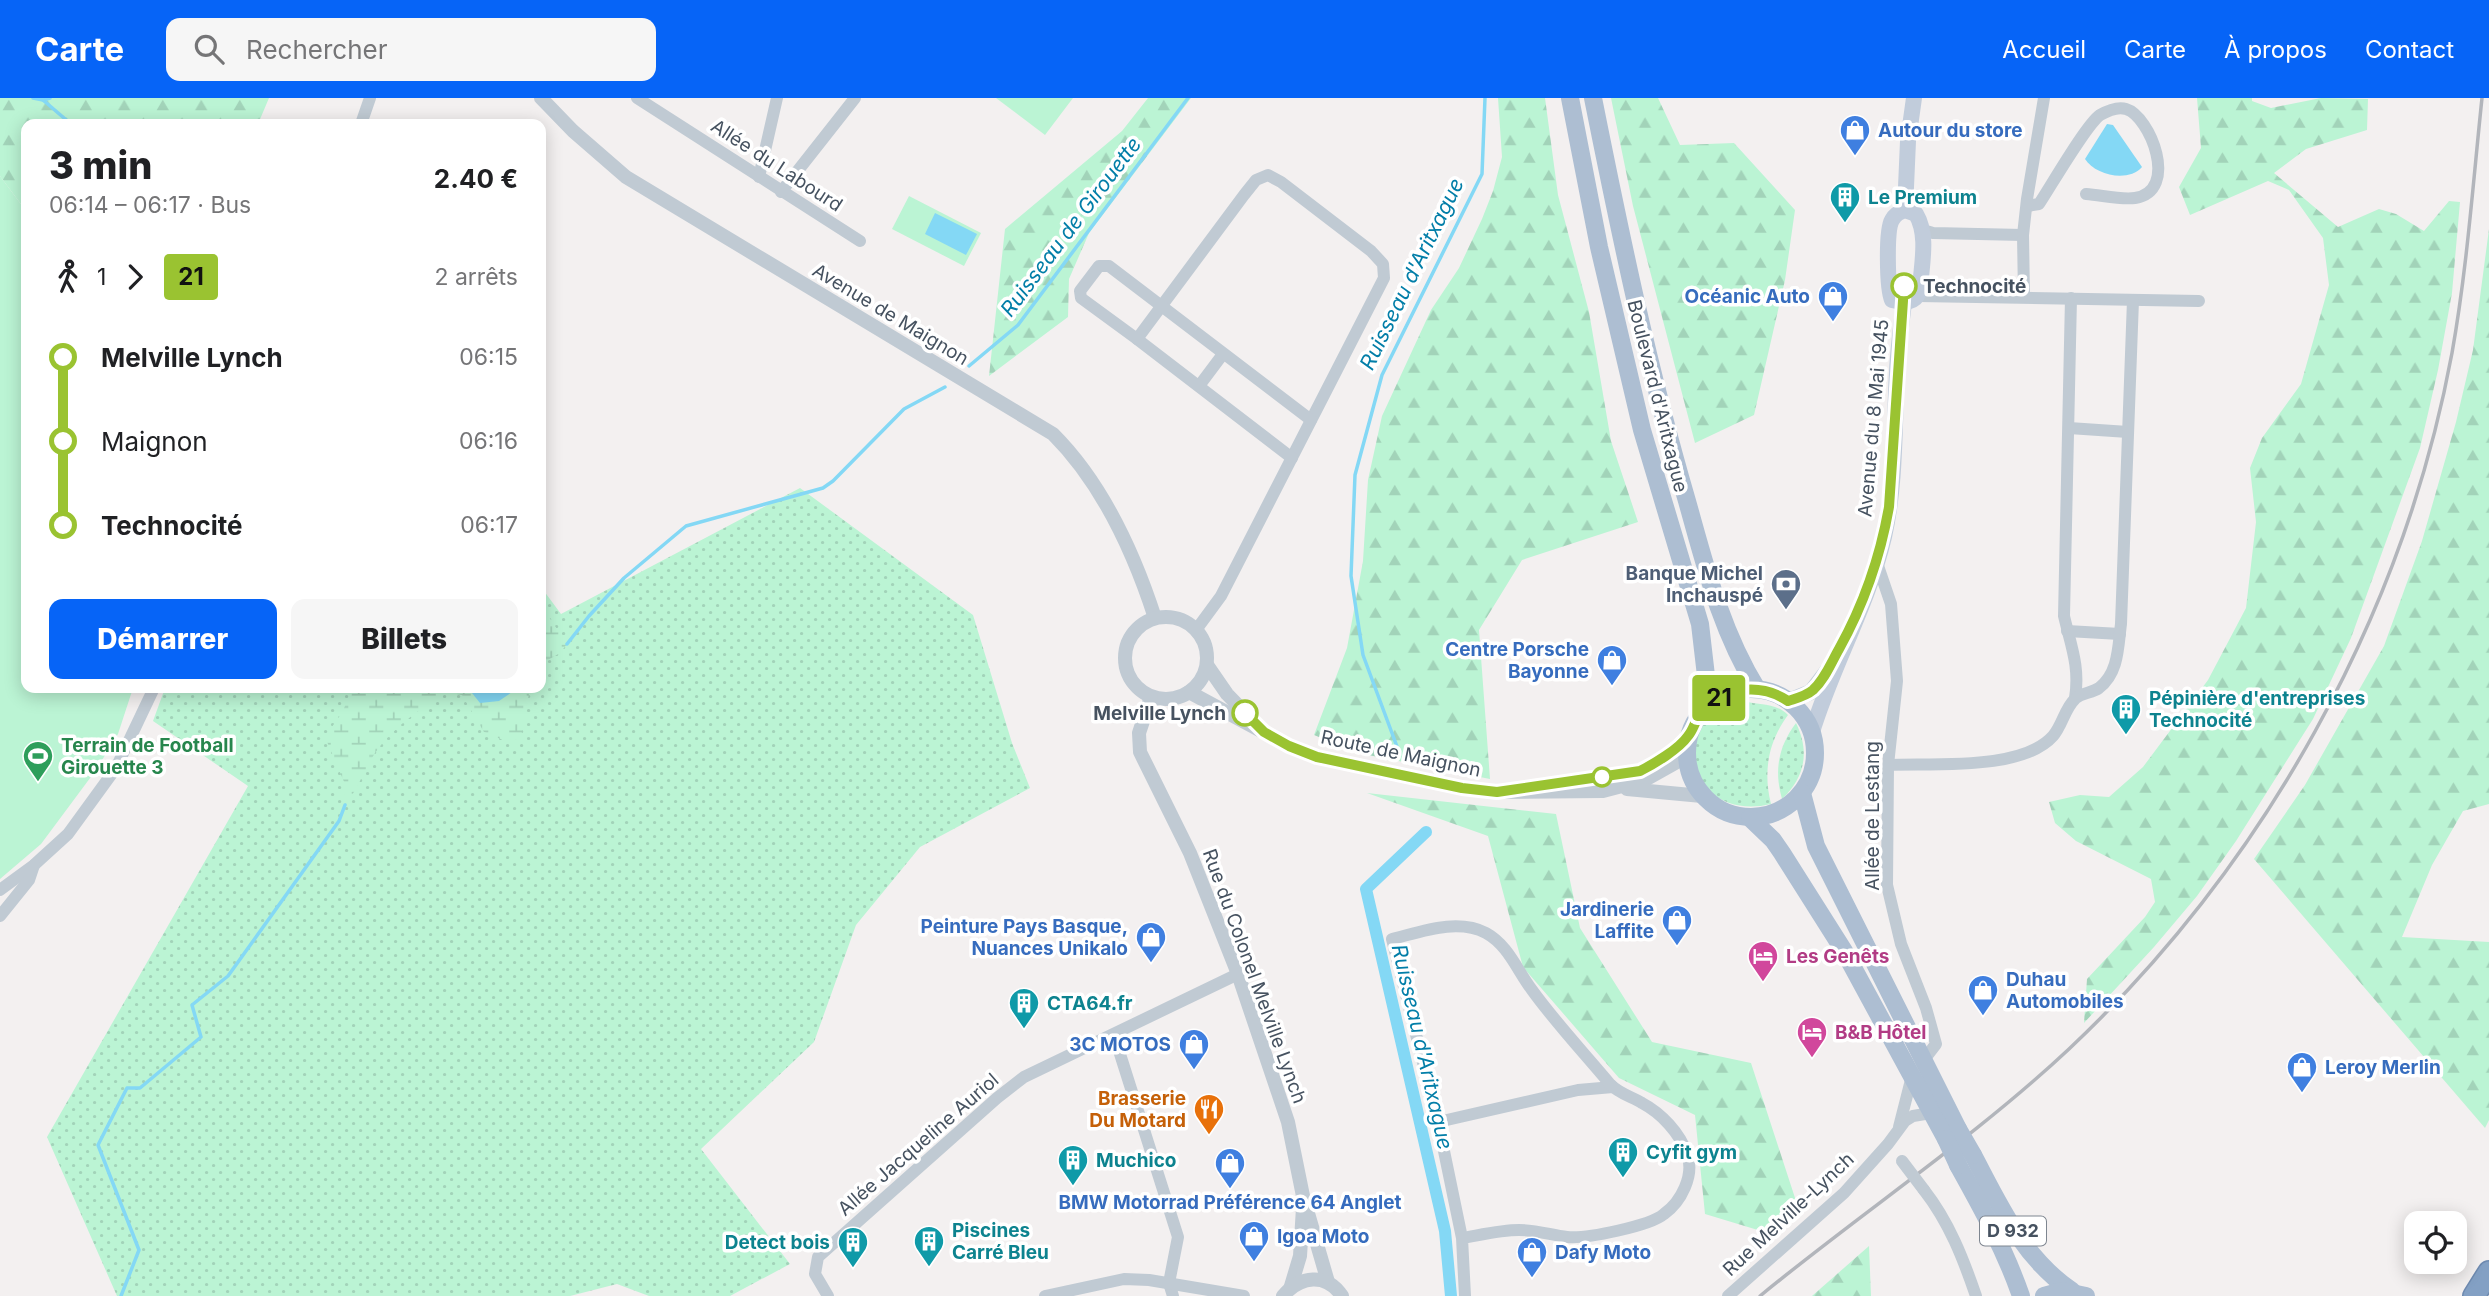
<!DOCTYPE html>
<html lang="fr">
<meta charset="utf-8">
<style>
:root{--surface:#fff;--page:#f6f6f6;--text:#202124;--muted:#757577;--accent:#0664f7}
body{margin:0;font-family:Inter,sans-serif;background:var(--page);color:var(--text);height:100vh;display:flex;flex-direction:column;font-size:26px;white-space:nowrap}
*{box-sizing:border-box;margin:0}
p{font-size:23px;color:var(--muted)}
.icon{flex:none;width:38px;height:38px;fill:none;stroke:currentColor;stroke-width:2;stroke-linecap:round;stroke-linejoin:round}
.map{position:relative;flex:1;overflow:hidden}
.sheet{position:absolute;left:21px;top:21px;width:525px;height:574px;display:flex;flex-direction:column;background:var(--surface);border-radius:14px;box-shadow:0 4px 18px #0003}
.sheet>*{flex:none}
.badge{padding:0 14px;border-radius:5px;font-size:24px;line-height:46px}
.controls{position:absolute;left:2404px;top:1113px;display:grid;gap:14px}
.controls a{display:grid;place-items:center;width:63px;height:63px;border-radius:14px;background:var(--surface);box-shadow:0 4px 18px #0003;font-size:35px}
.map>.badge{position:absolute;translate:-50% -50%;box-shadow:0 0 0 4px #fff}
.legs{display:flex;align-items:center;gap:10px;height:77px;padding:0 28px;font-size:23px}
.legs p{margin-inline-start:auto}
.summary{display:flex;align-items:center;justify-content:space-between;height:119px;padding:0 28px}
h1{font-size:38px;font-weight:800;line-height:52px}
.primary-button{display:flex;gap:14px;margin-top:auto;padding:14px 28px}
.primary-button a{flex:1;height:80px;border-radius:14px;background:var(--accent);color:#fff;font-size:28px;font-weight:800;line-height:80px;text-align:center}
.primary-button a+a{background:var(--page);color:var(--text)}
ul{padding:0 28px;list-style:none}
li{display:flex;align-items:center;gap:24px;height:84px;font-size:26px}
li i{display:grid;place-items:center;width:10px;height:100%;margin:0 9px;background:currentColor}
li i::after{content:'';width:18px;height:18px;margin:-9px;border:5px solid;border-radius:50%;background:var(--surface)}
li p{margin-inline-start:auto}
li:first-child i{background:linear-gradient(#0000 50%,currentColor 0)}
li:last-child i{background:linear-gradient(currentColor 50%,#0000 0)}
header{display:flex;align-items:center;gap:42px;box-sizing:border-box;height:98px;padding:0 35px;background:var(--accent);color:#fff}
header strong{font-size:33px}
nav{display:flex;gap:38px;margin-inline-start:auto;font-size:24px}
.search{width:490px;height:63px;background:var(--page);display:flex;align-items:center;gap:18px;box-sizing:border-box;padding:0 24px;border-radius:14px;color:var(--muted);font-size:26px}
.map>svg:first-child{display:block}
.grass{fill:url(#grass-dots)}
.forest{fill:url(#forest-firs)}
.wetland{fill:url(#wetland-marsh)}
.garden{fill:#bbf4d4}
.water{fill:#84d8f5}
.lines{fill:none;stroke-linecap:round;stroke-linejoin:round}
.stream{stroke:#84d8f5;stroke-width:3.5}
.canal{stroke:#84d8f5;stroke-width:12}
.motorway-casing{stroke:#6e8ab0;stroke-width:24}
.minor{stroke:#c0cad3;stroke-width:12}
.tertiary{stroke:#c0cad3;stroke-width:14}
.secondary{stroke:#c1ccdb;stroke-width:16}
.primary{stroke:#adbed2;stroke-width:18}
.motorway{stroke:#83a0c4;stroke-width:21}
.rail{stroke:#b2b5bb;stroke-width:3.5}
.minor-bridge{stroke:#c0cad3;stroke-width:12}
.primary-bridge{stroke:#adbed2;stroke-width:18}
.line-1-casing{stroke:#fff;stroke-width:16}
.line-1{stroke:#9ac331;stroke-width:10}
.stop-1-dot{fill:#fff;stroke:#9ac331;stroke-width:3.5}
.labels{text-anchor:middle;stroke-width:7;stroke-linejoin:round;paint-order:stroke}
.shield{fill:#fff;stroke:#7e8690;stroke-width:2}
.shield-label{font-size:18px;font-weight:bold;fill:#465260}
.shop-label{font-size:19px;font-weight:bold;fill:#366cbe;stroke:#fff;text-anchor:start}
.street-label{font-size:19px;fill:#465260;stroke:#fff}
.culture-label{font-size:19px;font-weight:bold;fill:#0d838f;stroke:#fff;text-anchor:start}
.stop-label{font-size:19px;font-weight:bold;fill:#465260;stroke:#fff;text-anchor:start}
.service-label{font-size:19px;font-weight:bold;fill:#4e5e75;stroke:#fff;text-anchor:end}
.leisure-label{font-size:19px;font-weight:bold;fill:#27864d;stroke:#fff;text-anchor:start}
.hotel-label{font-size:19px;font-weight:bold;fill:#b23c85;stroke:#fff;text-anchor:start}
.food-label{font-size:19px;font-weight:bold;fill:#c56008;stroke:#fff;text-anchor:end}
.water-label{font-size:21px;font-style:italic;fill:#027ea8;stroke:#fff}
</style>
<header>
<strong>Carte</strong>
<div class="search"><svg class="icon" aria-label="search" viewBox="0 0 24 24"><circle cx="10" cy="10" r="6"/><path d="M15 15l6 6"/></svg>Rechercher</div>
<nav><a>Accueil</a><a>Carte</a><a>À propos</a><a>Contact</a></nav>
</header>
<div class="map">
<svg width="2489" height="1198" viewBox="0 0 2489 1198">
<defs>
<pattern id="grass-dots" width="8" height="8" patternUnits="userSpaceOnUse" patternTransform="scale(1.75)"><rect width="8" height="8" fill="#bbf4d4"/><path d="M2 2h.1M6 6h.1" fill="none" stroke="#a2d3b9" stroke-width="1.8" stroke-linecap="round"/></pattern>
<pattern id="forest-firs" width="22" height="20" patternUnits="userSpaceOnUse" patternTransform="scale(1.75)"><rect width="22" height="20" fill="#bbf4d4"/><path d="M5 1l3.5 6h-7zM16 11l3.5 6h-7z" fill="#a2d3b9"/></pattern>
<pattern id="wetland-marsh" width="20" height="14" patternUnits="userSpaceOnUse" patternTransform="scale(1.75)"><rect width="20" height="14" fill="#bbf4d4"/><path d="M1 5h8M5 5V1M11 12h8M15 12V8" fill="none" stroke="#a2d3b9"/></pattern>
</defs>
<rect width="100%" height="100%" fill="#f3f0f0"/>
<!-- grass -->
<g class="grass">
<path d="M800 390 973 517 1012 645 1030 690 920 749 856 827 814 944 701 1051 790 1166 730 1198H649L617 1186 570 1198H117L47 1039 248 688 153 623 165 590H541V489L561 516Z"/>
<path d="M1736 601C1754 608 1775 603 1788 617 1768 644 1763 674 1771 706 1693 725 1661 631 1736 601Z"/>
<path d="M1796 625C1810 654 1805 679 1782 701 1774 673 1778 649 1796 625Z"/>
</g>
<!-- forest -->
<g class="forest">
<path d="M0 0H269L258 26H26V113L0 78Z"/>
<path d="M1148 0H1191L1089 135 1069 181 1068 219 989 278 1005 131 1122 33Z"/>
<path d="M1498 0H1545L1558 97 1589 214 1611 343 1638 424 1522 462 1479 532 1490 681 1358 655 1314 637 1347 550 1363 463 1368 382 1382 318 1431 212 1459 170 1482 121 1493 93 1502 59Z"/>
<path d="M1611 0H1658L1680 47 1734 45 1795 112 1785 182 1754 317 1695 345 1633 108Z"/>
<path d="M2197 0H2252V3L2271 10 2321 0 2368 1 2367 32 2306 51 2274 75 2338 129 2379 111 2396 116 2424 133 2449 103 2460 104 2452 195 2438 272 2420 350 2351 540 2313 621 2236 743 2197 798 2154 849 2084 925 2087 881 2145 819 2155 804 2151 781 2076 743 2055 725 2049 704 2080 697 2109 699 2143 669 2208 582 2246 510 2256 424 2250 370 2262 340 2301 286 2329 187 2323 140 2289 92 2268 83 2190 117 2179 89 2201 50Z"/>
<path d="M2489 131V706L2463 713 2432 767 2402 839 2489 844V1022L2485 1030 2254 761 2305 687 2384 548 2422 443 2456 324 2473 252Z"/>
<path d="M1367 695 1556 716 1580 830 1652 944 1751 965 1796 1103 1771 1136 1705 1116 1695 1017 1619 980 1523 869 1488 738Z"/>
<path d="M1869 1148 1871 1198H1812Z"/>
</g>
<!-- wetland -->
<g class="wetland">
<path d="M541 507 567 546 560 555 541 566Z"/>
<path d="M352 590H530L521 639 510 645 484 634 462 597 445 594C421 611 392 630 375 655 364 672 358 691 345 707V686L325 639 343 613Z"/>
</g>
<!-- garden -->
<g class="garden">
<path d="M996 0H1073L1045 37Z"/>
<path d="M0 78 26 113V590H133L118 636 96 672 41 746 0 781Z"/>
<path d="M909 98 981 135 964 168 892 131Z"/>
</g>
<!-- water -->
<g class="water">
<path d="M2107 26 2113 27 2142 69C2128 85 2095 77 2085 61Z"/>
<path d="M935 115 977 136 966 157 925 136Z"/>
<path d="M468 590H518L499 603 480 605Z"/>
</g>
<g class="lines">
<!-- stream -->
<g class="stream">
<path d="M33 0 43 2 50 0"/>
<path d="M43 2 71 26"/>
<path d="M969 268 1018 227 1188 0"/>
<path d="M567 546 589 518 624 480 686 428 823 390 833 383 904 311 945 289"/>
<path d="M1399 654 1363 557 1351 478 1355 377 1382 277 1482 76 1485 0"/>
<path d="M121 1198 139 1152 98 1047 127 990H140L201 939 192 907 228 878 339 723 345 707"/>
</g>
<!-- canal -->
<path class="canal" d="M1426 734 1366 791 1445 1133 1451 1198"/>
<!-- motorway casing -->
<g class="motorway-casing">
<path id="motorway" d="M2474 1198 2489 1174"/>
</g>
<!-- minor -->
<g class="minor">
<path d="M637 0 860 143"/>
<path d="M361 26 370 0"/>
<path d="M759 79 777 0"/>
<path d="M781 94 855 0"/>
<path d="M2027 108 2039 106C2051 88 2086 27 2100 17 2107 13 2117 8 2126 11 2150 18 2180 93 2135 100 2120 102 2101 97 2086 96"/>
<path d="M1923 132 1933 135 2023 137"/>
<path d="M1918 198 2199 203"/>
<path d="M2024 199 2023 137 2027 101 2044 0"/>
<path d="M2071 200 2064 518C2071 548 2080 569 2075 600"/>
<path d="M1137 241 1244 97 1256 82 1268 77 1281 84 1371 153 1383 166 1384 180 1221 498 1196 532"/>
<path d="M1199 288 1223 256"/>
<path d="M2069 330 2128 334"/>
<path d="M1292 360 1137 241 1081 200 1080 193 1099 168H1109L1311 322"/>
<path d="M1877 465 1891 506 1897 583 1888 667 1887 787 1901 846 1926 910 1936 946 1923 963"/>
<path d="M2067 533 2120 536"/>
<path d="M1888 667C1933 665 2022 673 2053 638 2062 628 2065 610 2075 601 2080 595 2092 595 2099 590 2119 575 2118 548 2121 526L2133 202"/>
<path d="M0 792 34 767 68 736 116 670 154 590"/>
<path d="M0 818 29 782 34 767"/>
<path d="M1114 937 1178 1139 1169 1185"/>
<path d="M1438 1024 1578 992 1613 989"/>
<path d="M1899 1029 1912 978"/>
<path d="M1924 1092C1949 1124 1963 1160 1976 1198"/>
<path d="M1462 1140C1480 1137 1501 1132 1519 1132 1536 1132 1551 1137 1567 1139 1586 1141 1650 1128 1664 1116 1681 1104 1695 1077 1687 1056 1680 1035 1661 1015 1642 1005 1632 999 1618 995 1610 986 1585 956 1555 924 1532 892 1517 872 1508 847 1486 835 1457 820 1421 834 1392 841L1438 1024 1462 1140 1465 1198"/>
<path d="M1169 1185 1173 1198"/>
<path d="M828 1198 815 1176 818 1159 997 1000 1024 979 1238 876"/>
<path d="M1045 1198 1124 1181 1149 1182 1244 1198"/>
<path d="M1728 1198 1844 1095 1888 1046 1905 1023 1913 1018 1931 1015"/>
</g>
<!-- tertiary -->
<g class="tertiary">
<path d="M541 0 573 33 626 79 1053 336C1102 385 1134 455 1155 520"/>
<circle cx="1166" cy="560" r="41"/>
<path d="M1207 567 1227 596 1253 623"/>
<path d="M1189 594 1289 648 1317 659 1462 690 1497 694 1603 693 1645 682 1686 659"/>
<path d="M1151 599 1139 635 1140 654 1190 755 1238 876 1288 1024 1303 1098 1328 1184"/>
<path d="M1627 691 1702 698"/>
<path d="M1291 1188 1300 1158 1303 1110"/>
<path d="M1283 1198C1300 1178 1326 1174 1342 1198"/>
</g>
<!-- secondary -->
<g class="secondary">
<path d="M1905 112 1916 116C1929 138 1921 168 1920 192 1915 206 1904 205 1892 202 1887 190 1886 132 1892 122 1895 116 1899 114 1905 112Z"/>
<path d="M1905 112 1908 43 1914 0"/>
<path d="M1789 603 1811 594 1827 573"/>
<path d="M1812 634C1832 568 1868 507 1884 439 1896 385 1894 328 1897 274 1898 251 1901 228 1904 205"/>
</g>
<!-- primary -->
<g class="primary">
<path d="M1570 0 1599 149 1642 332 1700 526 1708 595 1712 604"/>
<path d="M1593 0C1620 135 1648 270 1687 403 1705 467 1721 533 1757 591"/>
<circle cx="1751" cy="655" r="64"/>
<path d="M1802 695 1816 748 1958 1031"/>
<path d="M1750 720 1773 742 1782 755 1844 853 1946 1041"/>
<path d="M1973 1057C2000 1108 2023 1160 2072 1193"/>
<path d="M1958 1067C1982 1110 2005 1152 2021 1198"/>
<path d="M2044 1198 2062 1193 2086 1198"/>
</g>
<!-- motorway -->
<use href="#motorway" class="motorway"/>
<!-- rail -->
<path class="rail" d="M1760 1198C1862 1114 1973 1041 2069 951 2264 767 2403 519 2452 255 2467 171 2473 85 2482 0"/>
<!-- minor-bridge -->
<path class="minor-bridge" d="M1902 1063 1924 1092"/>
<!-- primary-bridge -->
<g class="primary-bridge">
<path d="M1958 1031 1973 1057"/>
<path d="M1946 1041 1958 1067"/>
</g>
</g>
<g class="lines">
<!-- line-1 casing -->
<g class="line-1-casing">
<path id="line-1" d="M1245 615 1264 634 1289 648 1317 659 1462 690 1497 694 1640 673C1654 666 1679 651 1688 638 1694 631 1695 622 1701 615 1722 588 1761 585 1788 603 1797 600 1806 598 1813 592 1825 581 1831 565 1839 551 1864 506 1880 460 1889 409L1904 188"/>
</g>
<!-- line-1 -->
<use href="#line-1" class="line-1"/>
</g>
<!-- icons -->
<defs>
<g id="shop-pin" transform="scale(1.575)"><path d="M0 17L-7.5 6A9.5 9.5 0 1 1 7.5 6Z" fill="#3f7fe0" stroke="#fff"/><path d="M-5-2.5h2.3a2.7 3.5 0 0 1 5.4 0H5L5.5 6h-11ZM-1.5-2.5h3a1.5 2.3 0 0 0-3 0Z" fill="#fff"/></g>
<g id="building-pin" transform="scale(1.575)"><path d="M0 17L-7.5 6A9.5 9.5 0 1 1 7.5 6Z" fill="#0f9aa8" stroke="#fff"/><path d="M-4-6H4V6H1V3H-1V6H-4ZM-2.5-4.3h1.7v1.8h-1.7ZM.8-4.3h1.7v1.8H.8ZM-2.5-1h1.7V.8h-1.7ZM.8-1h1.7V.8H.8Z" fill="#fff"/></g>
<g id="bank-pin" transform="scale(1.575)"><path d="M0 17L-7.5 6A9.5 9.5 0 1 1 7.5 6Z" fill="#5c6f8a" stroke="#fff"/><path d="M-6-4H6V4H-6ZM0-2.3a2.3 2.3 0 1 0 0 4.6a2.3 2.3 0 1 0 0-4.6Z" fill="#fff"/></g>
<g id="stadium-pin" transform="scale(1.575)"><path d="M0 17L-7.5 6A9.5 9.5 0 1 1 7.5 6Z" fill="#2e9e5b" stroke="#fff"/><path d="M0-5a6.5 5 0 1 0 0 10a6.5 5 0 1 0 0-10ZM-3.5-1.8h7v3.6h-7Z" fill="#fff"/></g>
<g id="hotel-pin" transform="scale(1.575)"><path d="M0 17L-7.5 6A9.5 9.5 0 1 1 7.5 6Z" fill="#d1479c" stroke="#fff"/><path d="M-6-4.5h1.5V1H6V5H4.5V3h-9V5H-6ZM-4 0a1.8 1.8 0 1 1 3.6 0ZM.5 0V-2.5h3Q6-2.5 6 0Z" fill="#fff"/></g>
<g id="restaurant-pin" transform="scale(1.575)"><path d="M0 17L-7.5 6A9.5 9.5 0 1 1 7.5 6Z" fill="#e8710a" stroke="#fff"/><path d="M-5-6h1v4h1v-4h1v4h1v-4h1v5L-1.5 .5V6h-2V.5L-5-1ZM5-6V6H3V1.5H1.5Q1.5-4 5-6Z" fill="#fff"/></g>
</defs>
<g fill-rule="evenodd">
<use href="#shop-pin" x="1855" y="32"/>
<use href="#building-pin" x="1845" y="99"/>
<use href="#shop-pin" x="1833" y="198"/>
<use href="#bank-pin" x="1786" y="486"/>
<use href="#shop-pin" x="1612" y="562"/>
<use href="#building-pin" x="2126" y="611"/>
<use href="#stadium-pin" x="38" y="658"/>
<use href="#shop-pin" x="1677" y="822"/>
<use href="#shop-pin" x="1151" y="839"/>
<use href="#hotel-pin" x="1763" y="858"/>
<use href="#shop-pin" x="1983" y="892"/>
<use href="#building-pin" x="1024" y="905"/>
<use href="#hotel-pin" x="1812" y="934"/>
<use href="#shop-pin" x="1194" y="946"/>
<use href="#shop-pin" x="2302" y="969"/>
<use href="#restaurant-pin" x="1209" y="1011"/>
<use href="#building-pin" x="1623" y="1054"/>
<use href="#building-pin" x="1073" y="1062"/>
<use href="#shop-pin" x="1230" y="1065"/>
<use href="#shop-pin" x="1254" y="1138"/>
<use href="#building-pin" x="929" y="1143"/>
<use href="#building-pin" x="853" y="1144"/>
<use href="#shop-pin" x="1532" y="1154"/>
</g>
<!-- markers -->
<g class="stop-1-dot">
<circle cx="1904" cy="188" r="12"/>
<circle cx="1245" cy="615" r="12"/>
<circle cx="1602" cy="679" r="9"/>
</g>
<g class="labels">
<!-- shield labels -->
<rect class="shield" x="1980" y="1118.5" width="66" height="29" rx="5"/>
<g class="shield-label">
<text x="2013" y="1139">D 932</text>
</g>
<!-- shop labels -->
<g class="shop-label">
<text x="1878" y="39">Autour du store</text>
<text x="1810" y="205" text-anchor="end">Océanic Auto</text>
<text x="1589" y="558" text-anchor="end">Centre Porsche<tspan x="1589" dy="22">Bayonne</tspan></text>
<text x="1654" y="818" text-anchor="end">Jardinerie<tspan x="1654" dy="22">Laffite</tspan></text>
<text x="1128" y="835" text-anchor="end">Peinture Pays Basque,<tspan x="1128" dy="22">Nuances Unikalo</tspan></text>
<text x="2006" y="888">Duhau<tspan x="2006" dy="22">Automobiles</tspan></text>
<text x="1171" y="953" text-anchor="end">3C MOTOS</text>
<text x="2325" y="976">Leroy Merlin</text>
<text x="1230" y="1111" text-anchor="middle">BMW Motorrad Préférence 64 Anglet</text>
<text x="1277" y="1145">Igoa Moto</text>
<text x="1555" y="1161">Dafy Moto</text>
</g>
<!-- street labels -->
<g class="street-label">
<text transform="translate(777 67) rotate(33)" y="7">Allée du Labourd</text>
<text transform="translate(891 216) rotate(31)" y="7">Avenue de Maignon</text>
<text transform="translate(1658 298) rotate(76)" y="7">Boulevard d'Aritxague</text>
<text transform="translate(1873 320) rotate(-85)" y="7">Avenue du 8 Mai 1945</text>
<text transform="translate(1401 655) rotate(12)" y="7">Route de Maignon</text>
<text transform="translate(1872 718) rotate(-90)" y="7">Allée de Lestang</text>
<text transform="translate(1255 878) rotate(70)" y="7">Rue du Colonel Melville Lynch</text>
<text transform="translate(918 1046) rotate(-41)" y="7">Allée Jacqueline Auriol</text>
<text transform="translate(1788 1116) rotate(-43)" y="7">Rue Melville-Lynch</text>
</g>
<!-- culture labels -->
<g class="culture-label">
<text x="1868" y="106">Le Premium</text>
<text x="2149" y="607">Pépinière d'entreprises<tspan x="2149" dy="22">Technocité</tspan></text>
<text x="1047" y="912">CTA64.fr</text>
<text x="1646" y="1061">Cyfit gym</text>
<text x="1096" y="1069">Muchico</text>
<text x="952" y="1139">Piscines<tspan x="952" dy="22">Carré Bleu</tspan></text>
<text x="830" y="1151" text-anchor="end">Detect bois</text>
</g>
<!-- stop labels -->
<g class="stop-label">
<text x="1923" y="195">Technocité</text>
<text x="1226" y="622" text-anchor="end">Melville Lynch</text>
</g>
<!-- service labels -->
<g class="service-label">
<text x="1763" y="482">Banque Michel<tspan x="1763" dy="22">Inchauspé</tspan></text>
</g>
<!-- leisure labels -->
<g class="leisure-label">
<text x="61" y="654">Terrain de Football<tspan x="61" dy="22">Girouette 3</tspan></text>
</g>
<!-- hotel labels -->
<g class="hotel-label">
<text x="1786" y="865">Les Genêts</text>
<text x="1835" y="941">B&amp;B Hôtel</text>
</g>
<!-- food labels -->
<g class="food-label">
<text x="1186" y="1007">Brasserie<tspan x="1186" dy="22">Du Motard</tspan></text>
</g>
<!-- water labels -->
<g class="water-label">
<text transform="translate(1071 129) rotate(-53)" y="7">Ruisseau de Girouette</text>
<text transform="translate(1412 176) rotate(-64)" y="7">Ruisseau d'Aritxague</text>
<text transform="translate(1422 949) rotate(77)" y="7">Ruisseau d'Aritxague</text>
</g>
</g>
</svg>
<div class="controls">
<a><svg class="icon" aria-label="locate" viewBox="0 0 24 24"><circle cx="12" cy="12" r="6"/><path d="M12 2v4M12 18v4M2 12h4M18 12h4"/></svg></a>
</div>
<b class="badge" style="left:1719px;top:600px;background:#9ac331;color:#111">21</b>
<section class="sheet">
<div class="summary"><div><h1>3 min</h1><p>06:14 – 06:17 · Bus</p></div><b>2.40 €</b></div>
<div class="legs"><svg class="icon" aria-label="walk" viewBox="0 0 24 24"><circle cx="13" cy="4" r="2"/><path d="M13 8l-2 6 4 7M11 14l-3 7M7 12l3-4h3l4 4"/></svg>1<svg class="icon" aria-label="forward" viewBox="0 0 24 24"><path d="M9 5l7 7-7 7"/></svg><b class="badge" style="background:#9ac331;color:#111">21</b><p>2 arrêts</p></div>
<ul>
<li><i style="color:#9ac331"></i><b>Melville Lynch</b><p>06:15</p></li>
<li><i style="color:#9ac331"></i><span>Maignon</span><p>06:16</p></li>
<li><i style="color:#9ac331"></i><b>Technocité</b><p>06:17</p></li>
</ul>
<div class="primary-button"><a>Démarrer</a><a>Billets</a></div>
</section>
</div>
